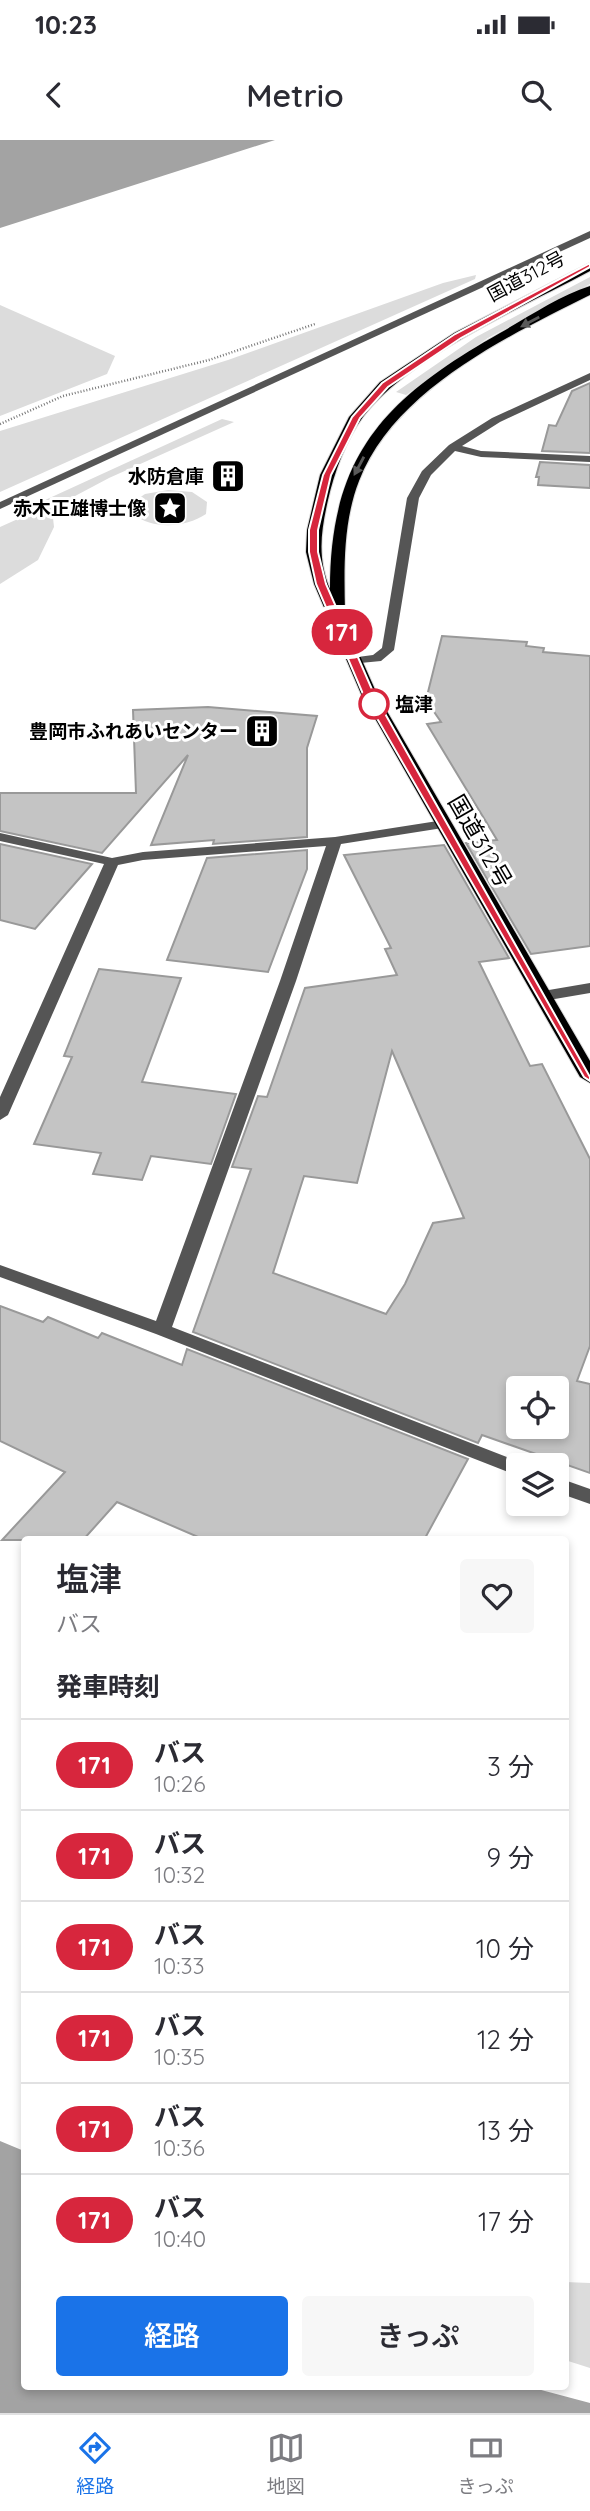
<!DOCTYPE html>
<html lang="ja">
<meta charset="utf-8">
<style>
:root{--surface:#fff;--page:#f7f7f7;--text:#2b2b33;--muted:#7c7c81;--line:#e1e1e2;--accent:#1a73e8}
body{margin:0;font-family:Quicksand,"Noto Sans JP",sans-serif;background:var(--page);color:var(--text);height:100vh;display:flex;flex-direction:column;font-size:26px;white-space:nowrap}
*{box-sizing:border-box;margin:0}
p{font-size:23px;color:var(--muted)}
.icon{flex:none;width:38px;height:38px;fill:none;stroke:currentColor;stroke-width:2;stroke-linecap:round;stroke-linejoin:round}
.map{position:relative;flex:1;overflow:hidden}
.panel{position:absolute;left:21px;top:1396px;width:548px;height:854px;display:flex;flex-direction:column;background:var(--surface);border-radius:7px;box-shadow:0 4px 10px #0003}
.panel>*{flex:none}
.badge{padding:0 14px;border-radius:23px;font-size:24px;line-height:46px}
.buttons{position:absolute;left:506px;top:1236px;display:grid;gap:14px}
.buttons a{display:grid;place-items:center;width:63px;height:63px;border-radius:7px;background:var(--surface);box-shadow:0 4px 10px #0003;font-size:35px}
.map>.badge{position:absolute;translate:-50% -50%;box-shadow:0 0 0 4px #fff}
h2{padding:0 35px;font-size:26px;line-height:63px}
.round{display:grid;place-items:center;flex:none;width:74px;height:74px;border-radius:7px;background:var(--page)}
.summary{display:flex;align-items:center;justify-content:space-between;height:119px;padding:0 35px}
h1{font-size:33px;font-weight:600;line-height:52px}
.cta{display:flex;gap:14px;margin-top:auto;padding:14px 35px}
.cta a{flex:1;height:80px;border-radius:7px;background:var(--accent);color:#fff;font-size:28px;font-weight:600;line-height:80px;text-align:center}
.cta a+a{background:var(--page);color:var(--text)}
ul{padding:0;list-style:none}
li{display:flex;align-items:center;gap:21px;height:91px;padding:0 35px;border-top:2px solid var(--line)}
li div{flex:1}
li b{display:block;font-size:26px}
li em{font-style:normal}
li .badge{min-width:77px;font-weight:700;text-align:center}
.status{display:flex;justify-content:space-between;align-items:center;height:49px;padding:0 35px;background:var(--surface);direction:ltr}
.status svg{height:19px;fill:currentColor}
header{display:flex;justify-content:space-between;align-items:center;height:91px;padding:0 35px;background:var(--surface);font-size:32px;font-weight:600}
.tabs{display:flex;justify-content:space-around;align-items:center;height:98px;border-top:2px solid var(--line);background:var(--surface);font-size:19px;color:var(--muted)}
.tabs a{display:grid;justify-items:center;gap:4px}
.tabs .active{color:var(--accent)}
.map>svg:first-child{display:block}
.green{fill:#dcdcdc}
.water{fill:#a3a3a3}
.building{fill:#c4c4c4;stroke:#999;stroke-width:2;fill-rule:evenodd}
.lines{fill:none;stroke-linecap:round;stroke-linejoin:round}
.highway-casing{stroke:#dbdbdb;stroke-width:2}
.path{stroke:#777;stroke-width:2.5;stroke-dasharray:1 2;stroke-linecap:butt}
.minor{fill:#555;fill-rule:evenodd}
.highway{fill:#000;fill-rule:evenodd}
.oneway{fill:#595959}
.line{fill:#d7263d;stroke:#fff;stroke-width:2}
.stop-dot{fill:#fff;stroke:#d7263d;stroke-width:3.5}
.labels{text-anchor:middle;stroke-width:6;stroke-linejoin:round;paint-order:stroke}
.far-street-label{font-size:19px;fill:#000;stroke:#fff}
.far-poi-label{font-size:19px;font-weight:bold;fill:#000;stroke:#fff;text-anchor:end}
.far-stop-label{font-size:19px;font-weight:bold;fill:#000;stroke:#fff;text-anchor:start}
.street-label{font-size:23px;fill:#000;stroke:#fff}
</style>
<div class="status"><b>10:23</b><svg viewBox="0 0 49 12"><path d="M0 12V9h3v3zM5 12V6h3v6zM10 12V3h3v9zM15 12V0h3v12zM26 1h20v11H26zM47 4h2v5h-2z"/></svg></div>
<header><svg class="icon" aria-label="back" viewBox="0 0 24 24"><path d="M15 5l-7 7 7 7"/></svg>Metrio<svg class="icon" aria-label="search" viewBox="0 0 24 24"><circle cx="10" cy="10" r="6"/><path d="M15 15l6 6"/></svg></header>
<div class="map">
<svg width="590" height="2273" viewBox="0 0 590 2273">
<rect width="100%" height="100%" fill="#fff"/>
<!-- green -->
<g class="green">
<path d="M476 135 475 139 0 352V291L228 220 443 143Z"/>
<path d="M590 137V144L488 198 406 255 396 252 476 197Z"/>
<path d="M0 165 115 216 107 234 0 276Z"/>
<path d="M222 279 234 282 109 338 60 364 53 378 54 387 38 420 0 444V387L20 378 43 361Z"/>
<path d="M168 350 192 352 207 362 206 374C185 388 153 390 133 374L132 363 145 354Z"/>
<path d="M565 2142 590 2143V2228L565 2220Z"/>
</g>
<!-- water -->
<g class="water">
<path d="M0 0H275L0 88Z"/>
<path d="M0 2001 24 2011V2247H530L590 2263V2273H0Z"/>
</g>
<!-- building -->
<g class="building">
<path d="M590 243V313L542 311 549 285 556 286 572 251Z"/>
<path d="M540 322 590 325V348L538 345 539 337H536Z"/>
<path d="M442 496 527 502 526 506 544 508 543 512 590 516V806L531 814 466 703 497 700 427 584 441 582 426 560Z"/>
<path d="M208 567 317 576 307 608V697L213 704 214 700 151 705 188 615 102 713 0 691V653H136L133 570Z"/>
<path d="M0 704 92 724 35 789 0 780Z"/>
<path d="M444 705 509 818 479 822 530 926 542 924 590 1019V1206L577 1241 590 1244V1333L482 1295 478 1303 193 1192 251 1029 232 1027 258 956 267 957 305 848 397 835 385 809 391 808 344 715ZM392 911 464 1078 433 1083 405 1144 386 1174 273 1133 304 1036 357 1043ZM518 1248H556V1286H518Z"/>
<path d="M307 710V729L268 832 167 820 207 718Z"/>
<path d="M99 829 181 838 142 942 236 954 211 1024 151 1016 142 1040 93 1034 101 1013 34 1004 72 917 64 916Z"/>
<path d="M0 1166 43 1182 48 1177 98 1198 102 1193 182 1225 187 1209 468 1319 424 1400H205L117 1362 83 1400H2L65 1332 0 1301Z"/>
</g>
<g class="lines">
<!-- highway casing -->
<g class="highway-casing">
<path id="highway" d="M590 123V131C523 167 408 217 363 277 346 300 334 333 328 360 321 391 317 418 330 449 330 313 387 257 500 193 528 177 559 156 590 146V155C508 196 394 250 359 341 343 382 344 428 345 472L342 475 377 554 590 921V943L580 937 361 554 314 444 306 412 307 390 320 335 349 277 380 242 454 193Z"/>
</g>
<!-- path -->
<path class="path" d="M0 284 63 256 209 220 315 184"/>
<!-- minor -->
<g class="minor">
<path d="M590 91V98L0 369V362Z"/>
<path d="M590 233V240L500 282 462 306 481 311 590 316V322L481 317 455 311 431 335 419 358 394 510 381 521 350 524V518L373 515 382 508 407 358 422 331 449 305 492 278Z"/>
<path d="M444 680 449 681V687L341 704 296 841 172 1187 525 1324 518 1325V1336L156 1194 0 1137V1125L156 1181 280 841 326 706 143 720 118 725 8 975 0 980V957L104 724 0 701V693L112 718 143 712 335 697Z"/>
<path d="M590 843V853L543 861 535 856 543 851Z"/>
<path d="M556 1337 590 1349V1364L556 1352Z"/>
</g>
<!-- highway -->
<use href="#highway" class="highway"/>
</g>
<!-- one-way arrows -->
<defs><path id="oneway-solid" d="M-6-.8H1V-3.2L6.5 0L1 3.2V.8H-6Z" transform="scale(1.75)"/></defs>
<g class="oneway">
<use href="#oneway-solid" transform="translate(530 182) rotate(152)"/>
<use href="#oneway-solid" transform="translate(359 326) rotate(118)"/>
</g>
<!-- line -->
<path class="line" d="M590 123V127L461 198 388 247 360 278 331 335 318 390V412L326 444 374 554 590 937V941L584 937 363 554 316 444 309 412V390L323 335 352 277 382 243 455 194Z"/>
<!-- icons -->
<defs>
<g id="building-square" transform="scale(1.75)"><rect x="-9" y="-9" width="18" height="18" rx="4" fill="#000" stroke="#fff"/><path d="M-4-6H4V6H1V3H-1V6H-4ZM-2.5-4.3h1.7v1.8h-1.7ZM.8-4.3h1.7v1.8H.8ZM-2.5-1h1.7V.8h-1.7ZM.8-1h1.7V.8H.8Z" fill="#fff"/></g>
<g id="sight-square" transform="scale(1.75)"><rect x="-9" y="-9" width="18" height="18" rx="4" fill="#000" stroke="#fff"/><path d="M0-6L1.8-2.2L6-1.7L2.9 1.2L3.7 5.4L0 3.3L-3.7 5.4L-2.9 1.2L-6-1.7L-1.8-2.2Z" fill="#fff"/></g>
</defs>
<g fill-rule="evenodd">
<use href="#building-square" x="228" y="336"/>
<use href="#sight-square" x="170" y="368"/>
<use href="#building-square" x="262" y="591"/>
</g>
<!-- markers -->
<circle class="stop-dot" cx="374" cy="564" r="14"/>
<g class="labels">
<!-- far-street labels -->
<g class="far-street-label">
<text transform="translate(526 136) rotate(-28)" y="7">国道312号</text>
</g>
<!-- far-poi labels -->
<g class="far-poi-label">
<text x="204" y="343">水防倉庫</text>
<text x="146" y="375">赤木正雄博士像</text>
<text x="238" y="598">豊岡市ふれあいセンター</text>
</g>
<!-- far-stop labels -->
<g class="far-stop-label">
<text x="395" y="571">塩津</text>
</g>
<!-- street labels -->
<g class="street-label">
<text transform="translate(480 701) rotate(60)" y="8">国道312号</text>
</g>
</g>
</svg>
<div class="buttons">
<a><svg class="icon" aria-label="locate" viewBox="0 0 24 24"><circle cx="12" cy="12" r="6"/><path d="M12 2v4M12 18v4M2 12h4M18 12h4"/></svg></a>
<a><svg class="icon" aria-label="layers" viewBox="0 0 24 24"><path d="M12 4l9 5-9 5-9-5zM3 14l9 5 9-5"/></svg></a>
</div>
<b class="badge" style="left:342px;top:492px;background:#d7263d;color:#fff">171</b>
<section class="panel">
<div class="summary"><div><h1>塩津</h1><p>バス</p></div><a class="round"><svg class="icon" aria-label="heart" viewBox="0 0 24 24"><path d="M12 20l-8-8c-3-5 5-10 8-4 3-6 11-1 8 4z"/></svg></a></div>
<h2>発車時刻</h2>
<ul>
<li><span class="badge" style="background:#d7263d;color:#fff">171</span><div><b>バス</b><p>10:26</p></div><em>3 分</em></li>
<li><span class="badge" style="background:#d7263d;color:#fff">171</span><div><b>バス</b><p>10:32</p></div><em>9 分</em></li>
<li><span class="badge" style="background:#d7263d;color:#fff">171</span><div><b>バス</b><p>10:33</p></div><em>10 分</em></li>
<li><span class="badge" style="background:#d7263d;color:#fff">171</span><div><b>バス</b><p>10:35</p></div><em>12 分</em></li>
<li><span class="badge" style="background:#d7263d;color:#fff">171</span><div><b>バス</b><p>10:36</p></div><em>13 分</em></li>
<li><span class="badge" style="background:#d7263d;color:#fff">171</span><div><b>バス</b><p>10:40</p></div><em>17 分</em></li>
</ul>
<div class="cta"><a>経路</a><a>きっぷ</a></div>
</section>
</div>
<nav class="tabs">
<a class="active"><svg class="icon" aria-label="directions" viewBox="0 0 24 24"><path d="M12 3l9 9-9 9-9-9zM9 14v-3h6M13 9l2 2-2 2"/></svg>経路</a>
<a><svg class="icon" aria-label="map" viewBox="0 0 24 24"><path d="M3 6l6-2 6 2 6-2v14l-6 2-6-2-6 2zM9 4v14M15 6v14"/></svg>地図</a>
<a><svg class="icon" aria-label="tickets" viewBox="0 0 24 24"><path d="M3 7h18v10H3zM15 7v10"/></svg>きっぷ</a>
</nav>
